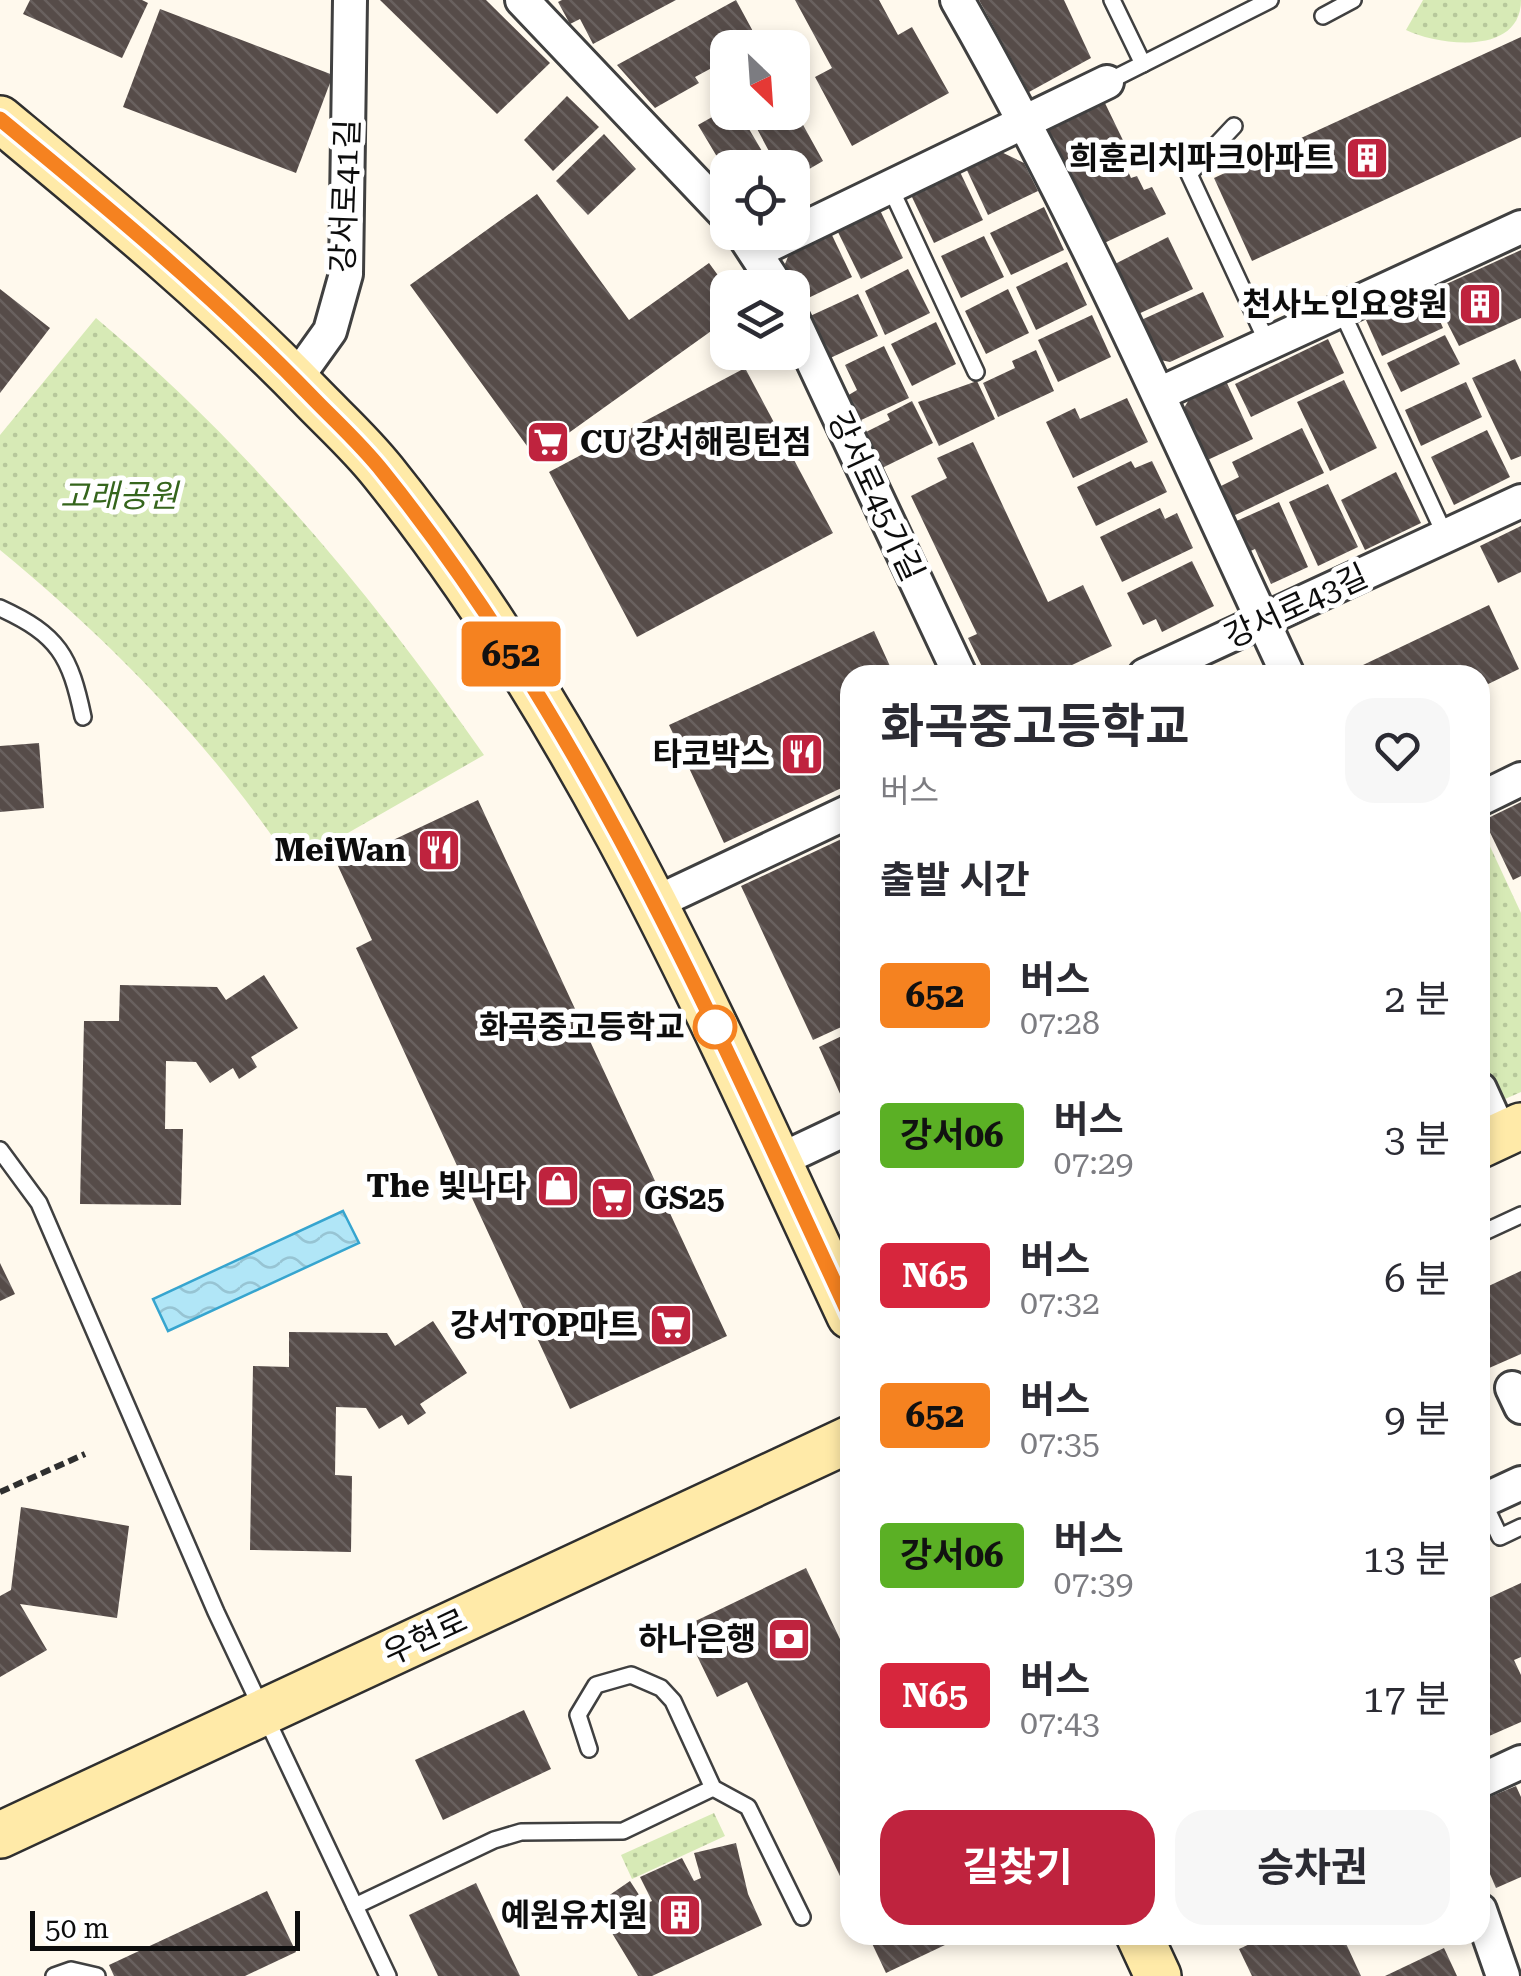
<!DOCTYPE html>
<html lang="ko">
<meta charset="utf-8">
<style>
:root{--surface:#fff;--page:#f7f7f7;--text:#2b2b33;--muted:#7c7c81;--accent:#bf233e}
body{margin:0;font-family:"Roboto Serif","Noto Sans KR",serif;background:var(--page);color:var(--text);height:100vh;display:flex;flex-direction:column;font-size:38px;white-space:nowrap}
*{box-sizing:border-box;margin:0}
p{font-size:32px;color:var(--muted)}
.icon{flex:none;width:55px;height:55px;fill:none;stroke:currentColor;stroke-width:2;stroke-linecap:round;stroke-linejoin:round}
.map{position:relative;flex:1;overflow:hidden}
.sheet{position:absolute;left:840px;top:665px;width:650px;height:1280px;display:flex;flex-direction:column;background:var(--surface);border-radius:30px;box-shadow:0 5px 15px #0003}
.sheet>*{flex:none}
.badge{padding:0 20px;border-radius:8px;font-size:35px;line-height:65px}
.needle{width:65px;rotate:155deg}
.controls{position:absolute;left:710px;top:30px;display:grid;gap:20px}
.controls a{display:grid;place-items:center;width:100px;height:100px;border-radius:20px;background:var(--surface);box-shadow:0 5px 15px #0003;font-size:50px}
.scale{position:absolute;left:30px;bottom:25px;width:270px;box-sizing:border-box;padding-left:10px;border:5px solid #0d0d0d;border-top:0;font-size:28px;line-height:35px;white-space:nowrap;color:#0d0d0d;-webkit-text-stroke:8px #fff;paint-order:stroke}
.map>.badge{position:absolute;translate:-50% -50%;box-shadow:0 0 0 5px #fff}
h2{padding:0 40px;font-size:38px;line-height:90px}
.round{display:grid;place-items:center;flex:none;width:105px;height:105px;border-radius:30px;background:var(--page)}
.head{display:flex;align-items:center;justify-content:space-between;height:170px;padding:0 40px}
h1{font-size:48px;font-weight:700;line-height:75px}
.cta{display:flex;gap:20px;margin-top:auto;padding:20px 40px}
.cta a{flex:1;height:115px;border-radius:30px;background:var(--accent);color:#fff;font-size:40px;font-weight:700;line-height:115px;text-align:center}
.cta a+a{background:var(--page);color:var(--text)}
ul{padding:0;list-style:none}
li{display:flex;align-items:center;gap:30px;height:140px;padding:0 40px}
li div{flex:1}
li b{display:block;font-size:38px}
li em{font-style:normal}
li .badge{min-width:110px;font-weight:700;text-align:center}
.map>svg:first-child{display:block}
.park{fill:url(#park-dots)}
.water{fill:url(#water-waves);stroke:#37a5cf;stroke-width:2.5}
.building{fill:url(#building-back-hatch)}
.lines{fill:none;stroke-linecap:round;stroke-linejoin:round}
.lane-casing{stroke:#404040;stroke-width:20}
.street-casing{stroke:#404040;stroke-width:38}
.secondary-casing{stroke:#2f2f2f;stroke-width:50}
.path{stroke:#2f2f2f;stroke-width:6;stroke-dasharray:10 5;stroke-linecap:butt}
.lane{stroke:#fff;stroke-width:15}
.street{stroke:#fff;stroke-width:32}
.secondary{stroke:#ffeaa8;stroke-width:45}
.line-casing{stroke:#fff;stroke-width:22}
.line{stroke:#f58220;stroke-width:15}
.stop-dot{fill:#fff;stroke:#f58220;stroke-width:5}
.labels{text-anchor:middle;stroke-width:10;stroke-linejoin:round;paint-order:stroke}
.poi-label{font-size:32px;font-weight:bold;fill:#0d0d0d;stroke:#fff;text-anchor:end}
.street-label{font-size:32px;fill:#0d0d0d;stroke:#fff}
.park-label{font-size:32px;font-style:italic;fill:#35651c;stroke:#fff}
.stop-label{font-size:32px;font-weight:bold;fill:#0d0d0d;stroke:#fff;text-anchor:end}
</style>
<div class="map">
<svg width="1521" height="1976" viewBox="0 0 1521 1976">
<defs>
<pattern id="park-dots" width="8" height="8" patternUnits="userSpaceOnUse" patternTransform="scale(2.5)"><rect width="8" height="8" fill="#d7eab6"/><path d="M2 2h.1M6 6h.1" fill="none" stroke="#b7c89b" stroke-width="1.8" stroke-linecap="round"/></pattern>
<pattern id="water-waves" width="16" height="10" patternUnits="userSpaceOnUse" patternTransform="scale(2.5)"><rect width="16" height="10" fill="#b1e6f7"/><path d="M0 5q4-4 8 0t8 0" fill="none" stroke="#97c4d3"/></pattern>
<pattern id="building-back-hatch" width="6" height="6" patternUnits="userSpaceOnUse" patternTransform="scale(2.5)"><rect width="6" height="6" fill="#564c49"/><path d="M-1 5l2 2M0 0l6 6M5-1l2 2" fill="none" stroke="#69615f"/></pattern>
</defs>
<rect width="100%" height="100%" fill="#fff9ed"/>
<!-- park -->
<g class="park">
<path d="M1423 0H1521C1521 56 1439 46 1406 30Z"/>
<path d="M96 318C248 446 371 593 484 755L292 865C211 744 112 642 0 550V435Z"/>
<path d="M1480 825 1521 913V1092L1498 1102 1480 1062Z"/>
<path d="M714 1813 725 1836 632 1879 621 1855Z"/>
</g>
<!-- water -->
<path class="water" d="M343 1211 359 1243 168 1331 153 1299Z"/>
<!-- building -->
<g class="building">
<path d="M30 0H142L148 3 122 58 23 14Z"/>
<path d="M380 0H486L550 63 497 114Z"/>
<path d="M562 0H676L593 44 580 19 570 24 558 2Z"/>
<path d="M736 0 762 48H728V76L721 63 695 77 699 83 655 108 617 65Z"/>
<path d="M795 0H879L898 35 912 27 949 93 852 146 815 77 832 68Z"/>
<path d="M979 0H1064L1091 58 1029 92Z"/>
<path d="M160 9 333 75 296 173 123 107Z"/>
<path d="M1521 37V137L1252 261 1214 178Z"/>
<path d="M567 96 599 127 553 171 524 140Z"/>
<path d="M1103 99 1134 163 1126 167 1131 178 1137 176 1144 190 1152 187 1166 214 1100 245 1042 127Z"/>
<path d="M792 105 823 161 792 179V168H778L748 112H792Z"/>
<path d="M728 108V112H739L772 168H728V175L698 125Z"/>
<path d="M604 134 636 169 588 215 556 181Z"/>
<path d="M997 150 1024 163 1038 191 988 215 965 166Z"/>
<path d="M960 172 983 220 934 243 911 195Z"/>
<path d="M537 194 629 320 709 263 728 289V319L535 457 410 285Z"/>
<path d="M878 206 903 258 861 279 835 226Z"/>
<path d="M1044 207 1064 250 1011 275 990 233Z"/>
<path d="M830 231 852 277 802 301 785 264 791 249Z"/>
<path d="M984 236 1004 277 961 298 941 256Z"/>
<path d="M1168 237 1193 289 1136 315 1111 266Z"/>
<path d="M1521 250V318L1459 346 1431 291Z"/>
<path d="M1067 262 1087 305 1036 330 1016 287Z"/>
<path d="M908 269 930 313 885 335 865 291Z"/>
<path d="M0 289 50 328 0 393Z"/>
<path d="M1008 289 1029 333 986 354 965 311Z"/>
<path d="M1203 292 1224 337 1170 362 1156 359 1139 321Z"/>
<path d="M1427 292 1443 328 1382 356 1366 320Z"/>
<path d="M858 294 878 336 828 359 808 317Z"/>
<path d="M1092 315 1111 357 1058 382 1038 340Z"/>
<path d="M936 322 956 364 912 386 891 344Z"/>
<path d="M1445 335 1460 364 1401 392 1387 363Z"/>
<path d="M1328 339 1344 373 1251 417 1235 384Z"/>
<path d="M884 346 909 398 859 421 847 396 857 390 845 365Z"/>
<path d="M1036 350 1054 391 998 417 983 383 1015 368 1012 361Z"/>
<path d="M1515 359 1521 372V456L1511 460 1472 378Z"/>
<path d="M745 368 833 533 637 637 549 472Z"/>
<path d="M1344 380 1377 448 1330 471 1297 402Z"/>
<path d="M977 381 995 419 939 446 918 402Z"/>
<path d="M1226 381 1253 439 1201 463 1179 416 1190 398Z"/>
<path d="M1466 382 1482 417 1421 446 1405 410Z"/>
<path d="M1127 398 1148 442 1073 478 1046 422 1075 408 1080 419Z"/>
<path d="M912 401 933 443 882 468 864 433 890 420 887 414Z"/>
<path d="M1302 428 1324 473 1231 517 1217 488 1239 477 1232 462Z"/>
<path d="M1487 430 1510 477 1454 505 1431 457Z"/>
<path d="M973 442 1048 602 1083 585 1112 646 1051 675H986L968 638 977 634 911 496 947 478 937 458Z"/>
<path d="M1131 461 1135 468 1152 461 1167 492 1096 526 1077 487Z"/>
<path d="M1396 472 1421 523 1365 550 1341 500Z"/>
<path d="M1328 484 1358 547 1318 566 1289 502Z"/>
<path d="M1279 502 1308 567 1271 584 1255 549 1246 553 1232 523Z"/>
<path d="M1160 508 1165 519 1177 513 1193 548 1122 582 1100 537Z"/>
<path d="M1521 526V572L1498 583 1480 546Z"/>
<path d="M1192 561 1214 606 1162 632 1156 619 1143 625 1127 593Z"/>
<path d="M1489 605 1519 669 1480 688V675H1342Z"/>
<path d="M874 631 894 675H850V784L724 843 669 725Z"/>
<path d="M39 743 44 808 0 812V746Z"/>
<path d="M478 800 727 1336 570 1409 356 948 372 940 338 866Z"/>
<path d="M1521 802V876L1513 880 1484 820Z"/>
<path d="M850 835V1023L813 1040 741 886Z"/>
<path d="M264 975 298 1028 251 1057 257 1067 239 1079 233 1068 210 1083 196 1062 166 1061 165 1129H183L181 1205 80 1204 84 1021H119L120 985 217 987 226 1000Z"/>
<path d="M850 1032V1116L819 1047Z"/>
<path d="M0 1263 15 1294 0 1301Z"/>
<path d="M1521 1271V1354L1480 1372V1290Z"/>
<path d="M433 1321 467 1373 420 1404 426 1413 408 1425 402 1415 379 1429 366 1408 336 1407 335 1475 352 1476 351 1552 250 1550 253 1366 289 1367V1332L387 1333 395 1346Z"/>
<path d="M21 1507 129 1526 117 1618 20 1604 47 1650 0 1677V1596L11 1590Z"/>
<path d="M806 1568 850 1660V1897L747 1682 717 1697 683 1627Z"/>
<path d="M1521 1583V1657L1514 1660 1521 1675V1722L1480 1740V1591L1484 1600Z"/>
<path d="M524 1710 551 1769 443 1820 415 1760Z"/>
<path d="M1516 1786 1521 1797V1877L1496 1888 1480 1851V1801Z"/>
<path d="M736 1843 748 1894 762 1925 652 1976H638L595 1905 630 1881 645 1904 652 1901 640 1877 682 1858 694 1881 701 1878 694 1853Z"/>
<path d="M476 1883 520 1976H438L409 1915Z"/>
<path d="M267 1891 296 1952 245 1976H114L109 1965Z"/>
<path d="M868 1935H966L886 1973Z"/>
<path d="M1269 1935H1342L1361 1976H1252L1239 1949Z"/>
<path d="M1444 1948 1457 1976H1385Z"/>
</g>
<g class="lines">
<!-- lane casing -->
<g class="lane-casing">
<g id="lane">
<path d="M1112 0 1143 64"/>
<path d="M1323 16 1353 0"/>
<path d="M1107 82 1270 0"/>
<path d="M1234 126 1189 174 1268 344"/>
<path d="M890 187 976 372"/>
<path d="M1341 310 1446 537"/>
<path d="M0 608C59 635 70 656 83 717"/>
<path d="M0 1150 39 1203 216 1612 388 1976"/>
<path d="M1480 1234 1521 1215"/>
<path d="M1483 1501 1500 1537 1521 1527"/>
<path d="M589 1749 578 1715 596 1685 631 1675 661 1688 673 1701 713 1788 748 1807 802 1917"/>
<path d="M355 1906 494 1840 521 1832 623 1831 713 1788"/>
<path d="M54 1976 71 1970 97 1976"/>
</g>
</g>
<!-- street casing -->
<g class="street-casing">
<g id="street">
<path d="M522 0 728 217"/>
<path d="M957 0C1082 218 1182 448 1288 675"/>
<path d="M744 236 778 288"/>
<path d="M757 251 1107 82"/>
<path d="M792 317 960 675"/>
<path d="M295 380 330 331 346 274 350 0"/>
<path d="M1159 394 1521 227"/>
<path d="M1145 675 1521 501"/>
<path d="M1480 799 1521 779"/>
<path d="M655 903 850 811"/>
<path d="M1480 1089 1501 1135"/>
<path d="M778 1161 850 1127"/>
<path d="M1512 1388 1521 1407"/>
<path d="M1480 1502 1521 1483"/>
<path d="M1480 1781 1521 1762"/>
<path d="M1480 1910 1503 1976"/>
</g>
</g>
<!-- secondary casing -->
<g class="secondary-casing">
<g id="secondary">
<path d="M0 119C107 208 213 295 310 395 334 420 361 444 383 472 586 725 714 1024 850 1316"/>
<path d="M1480 1145 1521 1126"/>
<path d="M0 1835 850 1439"/>
<path d="M1139 1935 1158 1976"/>
</g>
</g>
<!-- path -->
<path class="path" d="M0 1492 85 1454"/>
<!-- lane -->
<use href="#lane" class="lane"/>
<!-- street -->
<use href="#street" class="street"/>
<!-- secondary -->
<use href="#secondary" class="secondary"/>
</g>
<g class="lines">
<!-- line casing -->
<g class="line-casing">
<path id="line" d="M0 119C107 207 213 295 310 395 334 420 361 444 383 472 586 725 714 1024 850 1316"/>
</g>
<!-- line -->
<use href="#line" class="line"/>
</g>
<!-- icons -->
<defs>
<g id="building-square" transform="scale(2.25)"><rect x="-9" y="-9" width="18" height="18" rx="4" fill="#bf233e" stroke="#fff"/><path d="M-4-6H4V6H1V3H-1V6H-4ZM-2.5-4.3h1.7v1.8h-1.7ZM.8-4.3h1.7v1.8H.8ZM-2.5-1h1.7V.8h-1.7ZM.8-1h1.7V.8H.8Z" fill="#fff"/></g>
<g id="supermarket-square" transform="scale(2.25)"><rect x="-9" y="-9" width="18" height="18" rx="4" fill="#bf233e" stroke="#fff"/><path d="M-6-5.5h2.5l.6 2H6L4.5 2H-2.5L-4.4-4H-6ZM-1.5 3.2a1.3 1.3 0 1 0 .1 0ZM3 3.2a1.3 1.3 0 1 0 .1 0Z" fill="#fff"/></g>
<g id="restaurant-square" transform="scale(2.25)"><rect x="-9" y="-9" width="18" height="18" rx="4" fill="#bf233e" stroke="#fff"/><path d="M-5-6h1v4h1v-4h1v4h1v-4h1v5L-1.5 .5V6h-2V.5L-5-1ZM5-6V6H3V1.5H1.5Q1.5-4 5-6Z" fill="#fff"/></g>
<g id="shop-square" transform="scale(2.25)"><rect x="-9" y="-9" width="18" height="18" rx="4" fill="#bf233e" stroke="#fff"/><path d="M-5-2.5h2.3a2.7 3.5 0 0 1 5.4 0H5L5.5 6h-11ZM-1.5-2.5h3a1.5 2.3 0 0 0-3 0Z" fill="#fff"/></g>
<g id="bank-square" transform="scale(2.25)"><rect x="-9" y="-9" width="18" height="18" rx="4" fill="#bf233e" stroke="#fff"/><path d="M-6-4H6V4H-6ZM0-2.3a2.3 2.3 0 1 0 0 4.6a2.3 2.3 0 1 0 0-4.6Z" fill="#fff"/></g>
</defs>
<g fill-rule="evenodd">
<use href="#building-square" x="1367" y="158"/>
<use href="#building-square" x="1480" y="304"/>
<use href="#supermarket-square" x="548" y="442"/>
<use href="#restaurant-square" x="802" y="754"/>
<use href="#restaurant-square" x="439" y="850"/>
<use href="#shop-square" x="558" y="1186"/>
<use href="#supermarket-square" x="612" y="1198"/>
<use href="#supermarket-square" x="671" y="1325"/>
<use href="#bank-square" x="789" y="1639"/>
<use href="#building-square" x="680" y="1915"/>
</g>
<!-- markers -->
<circle class="stop-dot" cx="715" cy="1027" r="20"/>
<g class="labels">
<!-- poi labels -->
<g class="poi-label">
<text x="1334" y="169">희훈리치파크아파트</text>
<text x="1448" y="315">천사노인요양원</text>
<text x="580" y="453" text-anchor="start">CU 강서해링턴점</text>
<text x="770" y="765">타코박스</text>
<text x="406" y="861">MeiWan</text>
<text x="526" y="1197">The 빛나다</text>
<text x="644" y="1209" text-anchor="start">GS25</text>
<text x="638" y="1336">강서TOP마트</text>
<text x="756" y="1650">하나은행</text>
<text x="648" y="1926">예원유치원</text>
</g>
<!-- street labels -->
<g class="street-label">
<text transform="translate(345 196) rotate(-88)" y="11">강서로41길</text>
<text transform="translate(876 496) rotate(65)" y="11">강서로45가길</text>
<text transform="translate(1296 606) rotate(-25)" y="11">강서로43길</text>
<text transform="translate(425 1637) rotate(-25)" y="11">우현로</text>
</g>
<!-- park labels -->
<g class="park-label">
<text x="119" y="507">고래공원</text>
</g>
<!-- stop labels -->
<g class="stop-label">
<text x="685" y="1038">화곡중고등학교</text>
</g>
</g>
</svg>
<div class="controls">
<a><svg class="needle" viewBox="-14 -14 28 28"><path d="M0-13l5 13h-10z" fill="#e53935"/><path d="M0 13l5-13h-10z" fill="#7c7c81"/></svg></a>
<a><svg class="icon" aria-label="locate" viewBox="0 0 24 24"><circle cx="12" cy="12" r="6"/><path d="M12 2v4M12 18v4M2 12h4M18 12h4"/></svg></a>
<a><svg class="icon" aria-label="layers" viewBox="0 0 24 24"><path d="M12 4l9 5-9 5-9-5zM3 14l9 5 9-5"/></svg></a>
</div>
<div class="scale">50 m</div>
<b class="badge" style="left:511px;top:654px;background:#f58220;color:#111">652</b>
<section class="sheet">
<div class="head"><div><h1>화곡중고등학교</h1><p>버스</p></div><a class="round"><svg class="icon" aria-label="heart" viewBox="0 0 24 24"><path d="M12 20l-8-8c-3-5 5-10 8-4 3-6 11-1 8 4z"/></svg></a></div>
<h2>출발 시간</h2>
<ul>
<li><span class="badge" style="background:#f58220;color:#111">652</span><div><b>버스</b><p>07:28</p></div><em>2 분</em></li>
<li><span class="badge" style="background:#5bb025;color:#111">강서06</span><div><b>버스</b><p>07:29</p></div><em>3 분</em></li>
<li><span class="badge" style="background:#d7263d;color:#fff">N65</span><div><b>버스</b><p>07:32</p></div><em>6 분</em></li>
<li><span class="badge" style="background:#f58220;color:#111">652</span><div><b>버스</b><p>07:35</p></div><em>9 분</em></li>
<li><span class="badge" style="background:#5bb025;color:#111">강서06</span><div><b>버스</b><p>07:39</p></div><em>13 분</em></li>
<li><span class="badge" style="background:#d7263d;color:#fff">N65</span><div><b>버스</b><p>07:43</p></div><em>17 분</em></li>
</ul>
<div class="cta"><a>길찾기</a><a>승차권</a></div>
</section>
</div>
